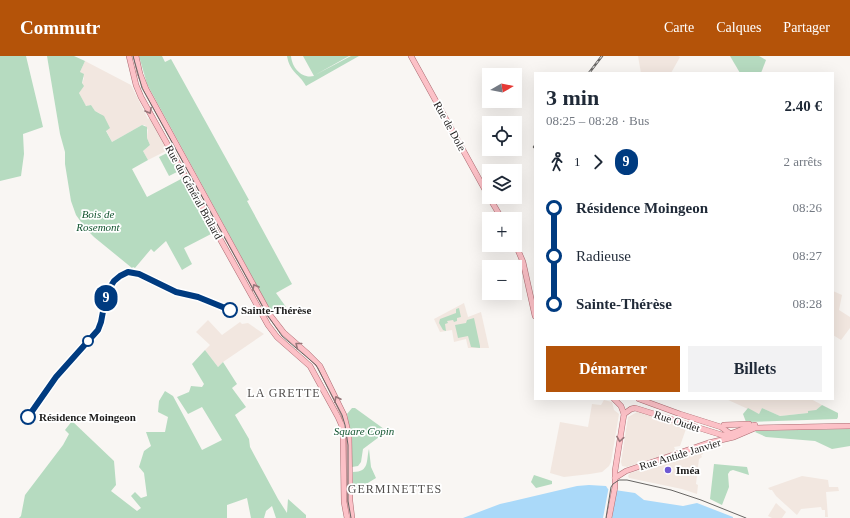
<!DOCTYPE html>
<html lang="fr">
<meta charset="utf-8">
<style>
:root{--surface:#fff;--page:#f2f2f3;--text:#1f2937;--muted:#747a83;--accent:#b45309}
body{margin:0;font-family:"Times New Roman",serif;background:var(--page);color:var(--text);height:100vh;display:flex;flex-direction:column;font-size:15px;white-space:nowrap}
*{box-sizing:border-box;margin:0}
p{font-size:13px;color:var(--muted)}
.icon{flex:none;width:22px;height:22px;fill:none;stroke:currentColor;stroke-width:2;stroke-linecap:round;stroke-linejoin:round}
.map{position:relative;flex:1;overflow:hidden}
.drawer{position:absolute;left:534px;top:16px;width:300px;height:328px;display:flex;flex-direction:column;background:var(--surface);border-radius:0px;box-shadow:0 4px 16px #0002}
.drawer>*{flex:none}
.badge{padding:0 8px;border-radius:13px;font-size:14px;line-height:26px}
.needle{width:26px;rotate:81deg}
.controls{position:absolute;left:482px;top:12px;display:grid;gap:8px}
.controls a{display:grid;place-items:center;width:40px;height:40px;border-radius:0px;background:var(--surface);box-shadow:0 4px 16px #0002;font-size:20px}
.map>.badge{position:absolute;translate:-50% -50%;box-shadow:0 0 0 2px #fff}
.legs{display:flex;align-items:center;gap:6px;height:44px;padding:0 12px;font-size:13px}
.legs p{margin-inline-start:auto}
.headline{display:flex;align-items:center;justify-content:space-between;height:68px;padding:0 12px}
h1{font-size:22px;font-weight:700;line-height:30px}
.action{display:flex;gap:8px;margin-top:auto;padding:8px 12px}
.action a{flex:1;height:46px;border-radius:0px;background:var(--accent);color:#fff;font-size:16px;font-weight:700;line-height:46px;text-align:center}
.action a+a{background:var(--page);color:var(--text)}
ul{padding:0 12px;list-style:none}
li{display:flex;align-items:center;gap:14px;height:48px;font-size:15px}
li i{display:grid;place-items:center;width:6px;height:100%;margin:0 5px;background:currentColor}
li i::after{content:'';width:10px;height:10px;margin:-5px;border:3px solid;border-radius:50%;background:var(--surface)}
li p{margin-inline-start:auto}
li:first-child i{background:linear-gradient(#0000 50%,currentColor 0)}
li:last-child i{background:linear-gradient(currentColor 50%,#0000 0)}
header{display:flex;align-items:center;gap:24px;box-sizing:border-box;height:56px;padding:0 20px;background:var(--accent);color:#fff}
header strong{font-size:19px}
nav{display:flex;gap:22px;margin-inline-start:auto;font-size:14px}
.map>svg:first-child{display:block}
.built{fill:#f2e7e0}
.green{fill:#b6dbc0}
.water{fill:#aad9f9}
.pier{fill:#f9f6f3}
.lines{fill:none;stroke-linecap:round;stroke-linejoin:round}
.major-casing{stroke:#ac6c72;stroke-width:6}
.major{stroke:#fcc1c7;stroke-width:5}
.tram{stroke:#676563;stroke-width:1}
.rail-casing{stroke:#676563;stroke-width:2.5}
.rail{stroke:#fff;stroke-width:1;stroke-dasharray:3;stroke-linecap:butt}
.oneway{stroke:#977679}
.line-1-casing{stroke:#fff;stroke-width:9}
.line-1{stroke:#003b80;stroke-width:6}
.stop-1-dot{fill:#fff;stroke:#003b80;stroke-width:2}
.poi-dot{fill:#6e59d3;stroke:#fff;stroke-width:1.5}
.labels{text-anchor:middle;stroke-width:3.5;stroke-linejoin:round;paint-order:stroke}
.street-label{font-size:11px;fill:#1c1b1a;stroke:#fff}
.park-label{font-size:11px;font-style:italic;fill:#12542f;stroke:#fff}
.stop-label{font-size:11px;font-weight:bold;fill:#1c1b1a;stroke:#fff;text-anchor:start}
.poi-label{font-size:11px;font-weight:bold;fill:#1c1b1a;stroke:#fff;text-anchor:start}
.neighbourhood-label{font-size:12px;letter-spacing:1px;fill:#524f4d;stroke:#fff}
</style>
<header>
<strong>Commutr</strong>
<nav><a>Carte</a><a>Calques</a><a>Partager</a></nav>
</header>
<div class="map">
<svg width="850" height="462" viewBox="0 0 850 462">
<rect width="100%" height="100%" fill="#f9f6f3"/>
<!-- built -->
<g class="built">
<path d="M638 0H678L680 1 671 17H641Z"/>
<path d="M85 5 131 29 148 63 150 62 168 94 148 104 143 95 150 89 147 82 148 74 145 69H142L112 86 106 74 101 58 95 55 91 49 87 50 85 49 79 37 84 22 80 16Z"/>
<path d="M833 235 842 239 839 254 850 261V272L841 284 833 279Z"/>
<path d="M464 247 468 261 481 256 489 292H468L466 283 454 286 452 274 440 276 434 263Z"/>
<path d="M208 264 222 279 240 266 242 268 248 267 264 278 223 306 218 311 205 294 210 289 196 276Z"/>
<path d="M726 343H811L822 349 816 354 808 357 780 360 762 352 759 358Z"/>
<path d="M604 344 612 346 614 354 619 358 611 406 609 410 602 416 590 418 564 421 550 417 560 366 588 371 592 348 601 349Z"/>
<path d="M639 355 687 370 680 390 674 391 675 393 673 396 627 411 622 410 621 406 628 361Z"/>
<path d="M703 394V398L701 399 702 401 699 403 696 428 698 429 697 438 682 433 629 422 628 420 630 417Z"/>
<path d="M802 420 828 424 829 431H838L839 435 826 436 828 461H825V454H822L821 451 801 453 797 459 776 440 772 434H770L768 432Z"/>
<path d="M776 447 786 456 782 462H772L768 460Z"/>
</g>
<!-- green -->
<g class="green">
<path d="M0 0H26L43 71 23 78 24 98 21 120 0 125Z"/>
<path d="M47 0H74L85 5 80 16 84 18 82 27 84 30 79 37 86 50 91 49 95 55 104 60 110 72 106 75 112 86 142 69 147 71V82L150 89 143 95 148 104 132 113 147 141 181 123V121H182L205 162 204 163 206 167 205 168 209 173 211 172 213 177 184 192 192 208 182 214 166 185 154 196 151 193 135 212 133 211 132 212 94 181 86 173 76 159 71 145 65 108V96L60 78Z"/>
<path d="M139 0H162L165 6 171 3 249 144 247 145 292 228 276 237 286 251 275 258 272 257 147 28Z"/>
<path d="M287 0H291C292 12 302 23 314 20L303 0H349L315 19 351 0H359L306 30C299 17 290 17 287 0Z"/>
<path d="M730 0H759L766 4 761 17H740Z"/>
<path d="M169 96 179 115 169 120 159 101Z"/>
<path d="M459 252 461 261 457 262V265L454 266 453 264 447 265 448 267 445 268 446 275 443 274 439 267 440 263 456 257V253Z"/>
<path d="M474 262 480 290V292L471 291 468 280 458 282 455 269 466 267 467 264Z"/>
<path d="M205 294 218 311 223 306 237 328 232 332 246 351 235 359 249 383 250 391 278 443 287 457 288 443 306 459V462H276L272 450 266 455 264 462H251L247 442 227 449V462H19L21 460 25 439 63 389 69 378 65 374 72 365 114 405 116 429 111 435 137 455 141 452 131 440 135 436 141 442 147 440 144 417 139 411 144 395 151 390 146 376H165L168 361 158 356 159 345 165 335 173 340 202 394 222 384 202 351 188 358 177 341 189 336 191 330 202 331 204 328 192 308Z"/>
<path d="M822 349 838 357V361L837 363 746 366 743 358 748 352 759 358 762 352 780 360 808 357V355L816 354Z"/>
<path d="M352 352H355L384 373 383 378 363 393 361 406 358 410 352 411V384L347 358Z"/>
<path d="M848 373H850V390L832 393 815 385 766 381 755 376 756 375Z"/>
<path d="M369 393 371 411 376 422 353 436V416C370 416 366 404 369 393Z"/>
<path d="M714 408 747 411 749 419 733 414 730 415 728 418 729 431 722 449 710 443Z"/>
<path d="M534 419 552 425V428L536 432 531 426Z"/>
</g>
<!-- water -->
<path class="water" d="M589 429 606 430 608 433 635 437 644 444 683 450 697 447 733 461V462H463L500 448 577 430Z"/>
<!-- pier -->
<path class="pier" d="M609 430 617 432 612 462H603Z"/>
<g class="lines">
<!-- major casing -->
<g class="major-casing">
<g id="major">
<path d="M129 0 136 29 141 41 268 269 277 281 310 310 338 361 342 370 343 381 344 446 347 462"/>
<path d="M136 0 140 18 146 33 270 259 284 277 308 298 320 310 344 359 349 380 350 445 352 462"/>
<path d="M411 0 489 141"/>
<path d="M489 141 502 163"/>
<path d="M515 187 523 206 535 260"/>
<path d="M639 343 680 358 721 371 732 379"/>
<path d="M624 358 631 353 635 352 722 379C734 379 743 371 755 369"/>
<path d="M724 369 749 368"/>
<path d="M615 422 626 415 708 387 734 381 755 372 850 370"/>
<path d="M609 462 615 431V415L624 358 621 350 614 343"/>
</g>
</g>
<!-- major -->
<use href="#major" class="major"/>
<!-- tram -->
<g class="tram">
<path d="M133 0 142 32 268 260 282 280 316 309 342 359 345 369 348 389V445L351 462"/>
<path d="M606 462 611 431 613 428 619 424H627L671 434 701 444 746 462"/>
</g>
<!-- rail casing -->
<g class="rail-casing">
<g id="rail">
<path d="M589 17 602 0"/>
<path d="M534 91 535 90"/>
</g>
</g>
<!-- rail -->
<use href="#rail" class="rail"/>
</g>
<!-- one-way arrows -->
<defs><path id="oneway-chevron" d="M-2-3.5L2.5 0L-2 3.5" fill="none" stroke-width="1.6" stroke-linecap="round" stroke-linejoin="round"/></defs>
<g class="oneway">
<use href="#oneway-chevron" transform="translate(149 55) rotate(61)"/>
<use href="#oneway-chevron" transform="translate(255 231) rotate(-119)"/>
<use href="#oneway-chevron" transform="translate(298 289) rotate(-141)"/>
<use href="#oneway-chevron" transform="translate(337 343) rotate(-116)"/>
<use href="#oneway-chevron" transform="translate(620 383) rotate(99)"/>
</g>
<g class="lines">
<!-- line-1 casing -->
<g class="line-1-casing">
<path id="line-1" d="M28 361 56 321 98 274 101 266 105 245 109 233 114 225 120 220 128 216 139 218 176 236 198 241 230 254"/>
</g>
<!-- line-1 -->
<use href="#line-1" class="line-1"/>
</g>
<!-- markers -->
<g class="stop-1-dot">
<circle cx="230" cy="254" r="7"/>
<circle cx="88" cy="285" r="5"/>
<circle cx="28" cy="361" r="7"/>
</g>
<circle class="poi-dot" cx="668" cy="414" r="4"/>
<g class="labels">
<!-- street labels -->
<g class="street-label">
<text transform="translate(450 70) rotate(61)" y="4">Rue de Dole</text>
<text transform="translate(194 136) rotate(61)" y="4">Rue du Général Brûlard</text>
<text transform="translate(677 365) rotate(18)" y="4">Rue Oudet</text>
<text transform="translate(680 398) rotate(-17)" y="4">Rue Antide Janvier</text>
</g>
<!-- park labels -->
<g class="park-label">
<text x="98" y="162">Bois de<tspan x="98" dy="13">Rosemont</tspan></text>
<text x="364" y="379">Square Copin</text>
</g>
<!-- stop labels -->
<g class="stop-label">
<text x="241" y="258">Sainte-Thérèse</text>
<text x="39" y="365">Résidence Moingeon</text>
</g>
<!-- poi labels -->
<g class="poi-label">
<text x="676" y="418">Iméa</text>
</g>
<!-- neighbourhood labels -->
<g class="neighbourhood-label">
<text x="284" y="341">LA GRETTE</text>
<text x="395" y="437">GERMINETTES</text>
</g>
</g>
</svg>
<div class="controls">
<a><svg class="needle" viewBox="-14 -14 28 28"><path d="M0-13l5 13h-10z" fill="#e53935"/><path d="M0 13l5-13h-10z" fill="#747a83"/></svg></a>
<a><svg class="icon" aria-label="locate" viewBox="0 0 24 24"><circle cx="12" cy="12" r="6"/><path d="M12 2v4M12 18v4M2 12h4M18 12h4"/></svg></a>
<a><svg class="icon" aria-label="layers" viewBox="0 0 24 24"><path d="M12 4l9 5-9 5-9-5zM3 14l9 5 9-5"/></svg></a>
<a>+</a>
<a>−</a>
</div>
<b class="badge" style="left:106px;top:242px;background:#003b80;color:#fff">9</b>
<section class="drawer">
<div class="headline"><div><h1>3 min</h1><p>08:25 – 08:28 · Bus</p></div><b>2.40 €</b></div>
<div class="legs"><svg class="icon" aria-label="walk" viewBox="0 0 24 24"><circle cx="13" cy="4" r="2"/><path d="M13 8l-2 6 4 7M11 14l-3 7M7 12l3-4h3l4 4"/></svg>1<svg class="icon" aria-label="forward" viewBox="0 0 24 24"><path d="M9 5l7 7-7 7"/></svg><b class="badge" style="background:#003b80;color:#fff">9</b><p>2 arrêts</p></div>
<ul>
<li><i style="color:#003b80"></i><b>Résidence Moingeon</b><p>08:26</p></li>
<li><i style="color:#003b80"></i><span>Radieuse</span><p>08:27</p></li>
<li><i style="color:#003b80"></i><b>Sainte-Thérèse</b><p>08:28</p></li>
</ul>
<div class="action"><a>Démarrer</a><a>Billets</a></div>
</section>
</div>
